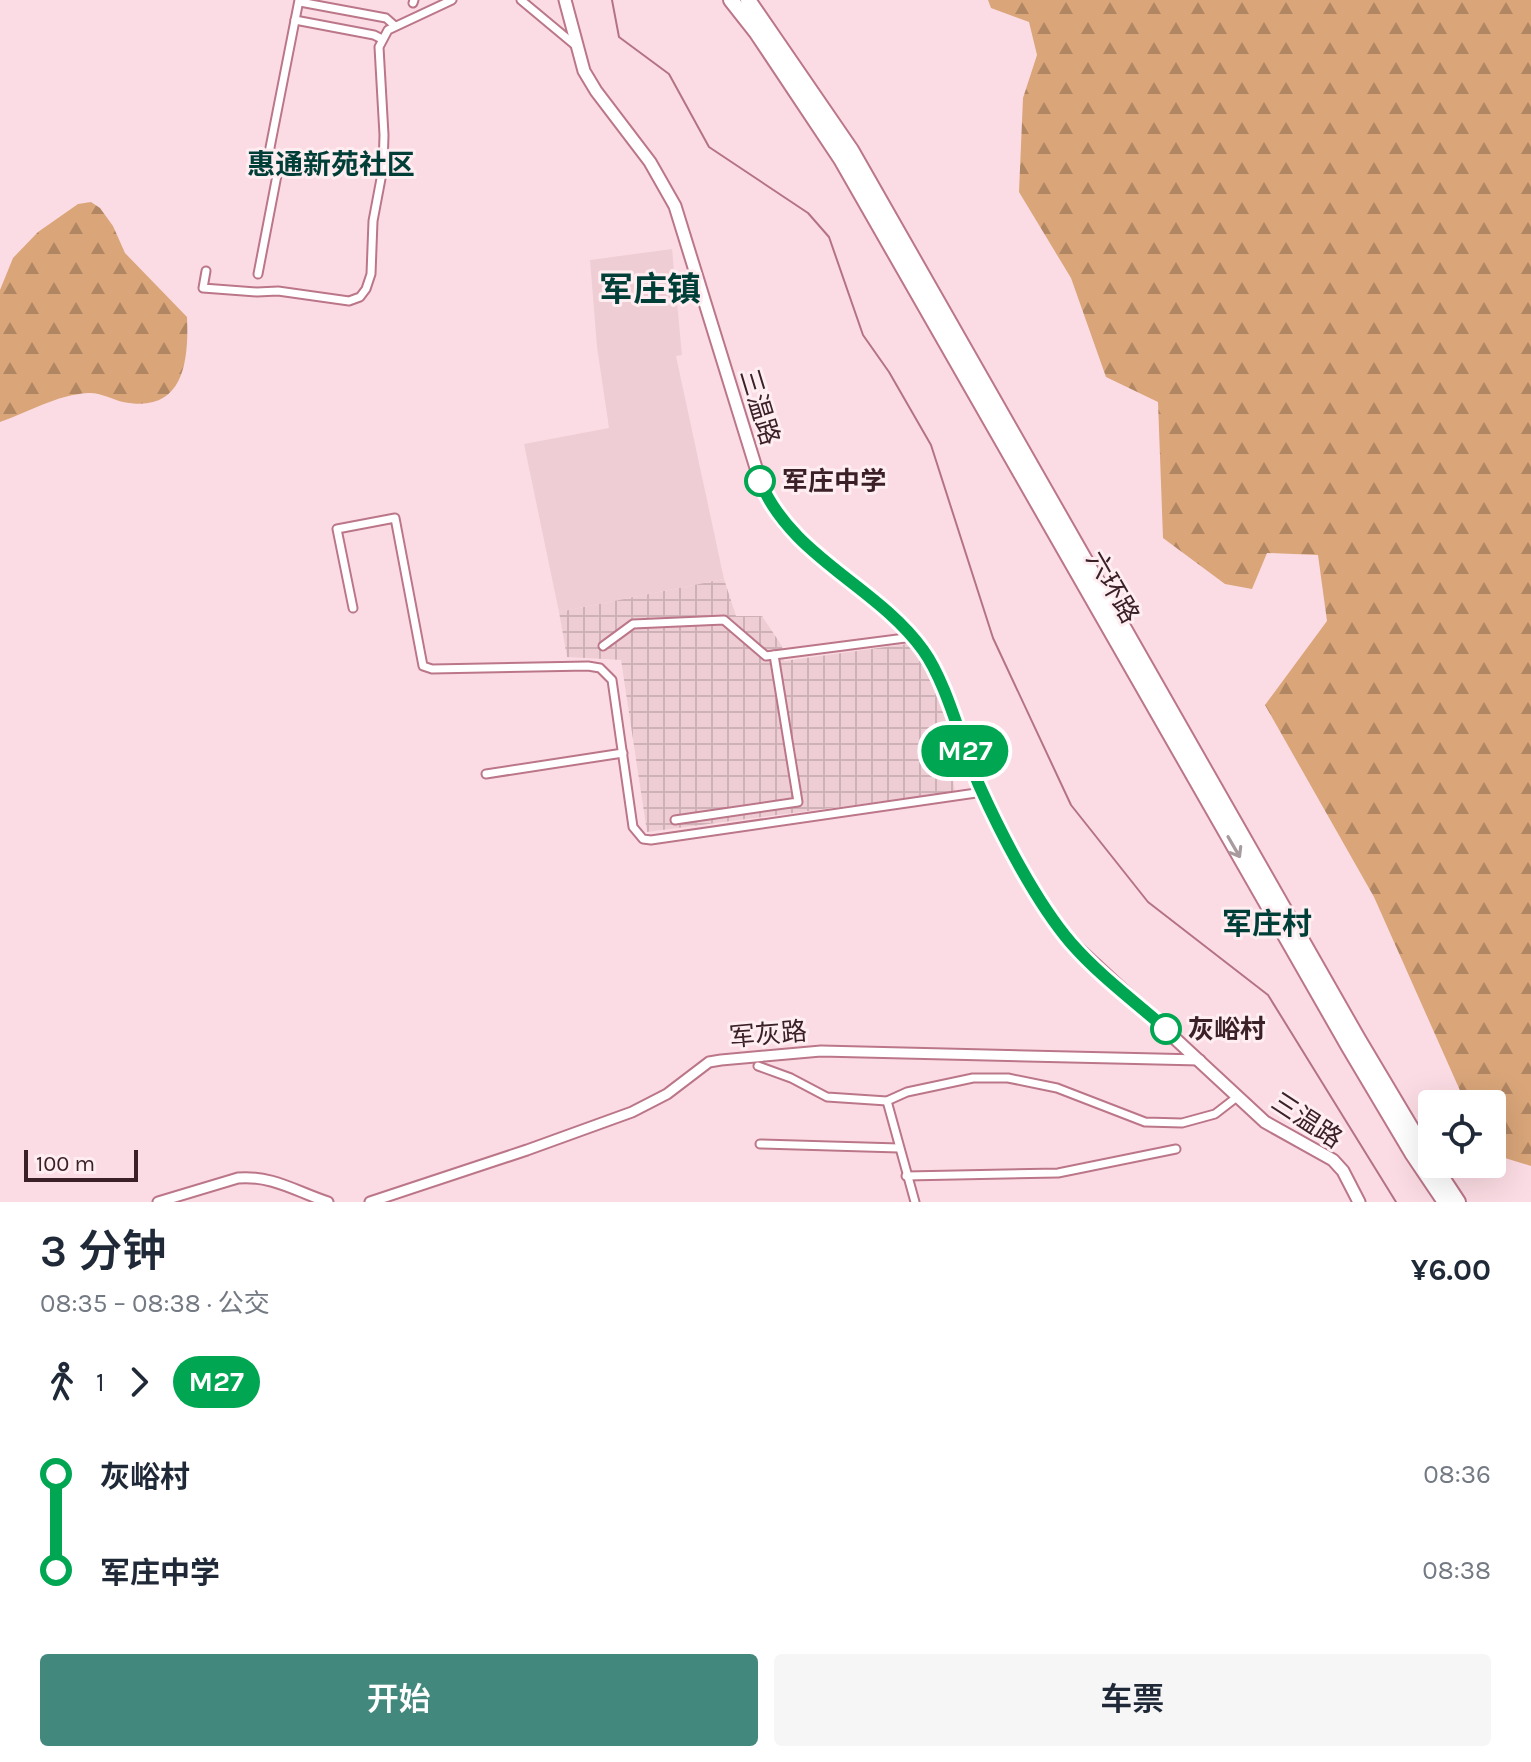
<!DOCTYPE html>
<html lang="zh">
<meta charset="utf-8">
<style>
:root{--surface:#fff;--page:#f6f6f7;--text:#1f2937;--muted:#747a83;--accent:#43887d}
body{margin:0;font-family:Karla,"Noto Sans SC",sans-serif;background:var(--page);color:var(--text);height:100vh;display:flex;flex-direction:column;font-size:30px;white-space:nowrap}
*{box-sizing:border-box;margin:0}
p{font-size:26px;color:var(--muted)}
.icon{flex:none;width:44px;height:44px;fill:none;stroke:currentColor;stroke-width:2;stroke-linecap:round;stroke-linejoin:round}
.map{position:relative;height:1202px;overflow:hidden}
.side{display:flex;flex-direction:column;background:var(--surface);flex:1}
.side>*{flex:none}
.badge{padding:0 16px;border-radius:26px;font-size:28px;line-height:52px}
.buttons{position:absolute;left:1418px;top:1090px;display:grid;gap:16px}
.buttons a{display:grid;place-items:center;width:88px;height:88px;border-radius:8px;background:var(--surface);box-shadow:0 8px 32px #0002;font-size:40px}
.scale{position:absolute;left:24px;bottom:20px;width:114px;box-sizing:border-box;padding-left:8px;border:4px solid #3c2028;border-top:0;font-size:22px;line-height:28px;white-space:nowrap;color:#3c2028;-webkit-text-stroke:6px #feeef2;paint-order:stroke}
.map>.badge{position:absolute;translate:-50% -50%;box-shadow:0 0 0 4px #fff}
.legs{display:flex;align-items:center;gap:12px;height:88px;padding:0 40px;font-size:26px}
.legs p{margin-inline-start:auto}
.head{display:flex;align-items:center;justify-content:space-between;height:136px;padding:0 40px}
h1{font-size:44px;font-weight:600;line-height:60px}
.button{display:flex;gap:16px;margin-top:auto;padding:16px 40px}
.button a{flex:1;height:92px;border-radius:8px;background:var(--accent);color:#fff;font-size:32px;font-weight:600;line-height:92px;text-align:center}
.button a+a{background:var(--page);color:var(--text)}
ul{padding:0 40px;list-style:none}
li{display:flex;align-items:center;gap:28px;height:96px;font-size:30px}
li i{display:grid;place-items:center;width:12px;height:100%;margin:0 10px;background:currentColor}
li i::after{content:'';width:20px;height:20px;margin:-10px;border:6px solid;border-radius:50%;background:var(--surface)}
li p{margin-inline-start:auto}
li:first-child i{background:linear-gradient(#0000 50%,currentColor 0)}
li:last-child i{background:linear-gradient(currentColor 50%,#0000 0)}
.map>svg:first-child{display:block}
.built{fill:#efcdd5}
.industrial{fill:url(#industrial-grid)}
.forest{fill:url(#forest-firs)}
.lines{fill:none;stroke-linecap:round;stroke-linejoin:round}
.stream{stroke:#b47385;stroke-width:2}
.minor-casing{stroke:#bb7689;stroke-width:11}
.tertiary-casing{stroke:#bb7689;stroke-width:13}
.primary-casing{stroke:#bb7689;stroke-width:15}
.motorway-casing{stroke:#bb7689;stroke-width:18}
.minor{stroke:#fff;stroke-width:7}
.tertiary{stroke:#fff;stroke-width:9}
.primary{stroke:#fff;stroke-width:11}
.motorway{stroke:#fff;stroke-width:14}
.oneway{stroke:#a79b9e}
.line-1-casing{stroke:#fff;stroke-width:18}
.line-1{stroke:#00a651;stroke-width:12}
.stop-1-dot{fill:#fff;stroke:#00a651;stroke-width:4}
.labels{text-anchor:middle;stroke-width:6;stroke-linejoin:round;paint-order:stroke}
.street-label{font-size:26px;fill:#3c2028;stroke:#feeef2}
.stop-label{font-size:26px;font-weight:bold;fill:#3c2028;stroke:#feeef2;text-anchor:start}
.neighbourhood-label{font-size:28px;font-weight:bold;fill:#003f38;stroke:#feeef2}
.quarter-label{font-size:30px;font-weight:bold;fill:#003f38;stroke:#feeef2}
.district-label{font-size:34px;font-weight:bold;fill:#003f38;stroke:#feeef2}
</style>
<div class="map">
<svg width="1531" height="1202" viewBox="0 0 1531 1202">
<defs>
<pattern id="industrial-grid" width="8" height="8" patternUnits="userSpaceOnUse" patternTransform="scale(2)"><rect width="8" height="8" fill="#efcdd5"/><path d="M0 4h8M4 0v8" fill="none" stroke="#ceb0b7"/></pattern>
<pattern id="forest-firs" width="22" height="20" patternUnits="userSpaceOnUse" patternTransform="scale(2)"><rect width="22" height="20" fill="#d9a579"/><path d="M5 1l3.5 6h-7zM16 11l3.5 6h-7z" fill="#b18663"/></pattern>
</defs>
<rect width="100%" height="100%" fill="#fcdce4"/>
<!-- built -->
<path class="built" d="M672 249 682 355 676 356 724 579 559 612 524 444 609 428 597 347 590 260Z"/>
<!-- industrial -->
<path class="industrial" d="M724 579 736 616H762L782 646 784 661 907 644 924 666 958 749 949 753 955 792 647 832 621 660 567 657 559 612Z"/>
<!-- forest -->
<g class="forest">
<path d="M988 0H1531V1166L1492 1154V1104H1466L1374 897 1265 705 1327 621 1318 555 1267 553 1252 589 1225 584 1163 538 1158 402 1106 377 1071 278 1019 192 1023 98 1037 55 1029 22 991 8Z"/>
<path d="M91 202 100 208 113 226 125 253 187 317C189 363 183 414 123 402 112 399 99 392 88 393 56 395 29 412 0 422V290L13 258 38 232 78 204Z"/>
</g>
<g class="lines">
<!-- stream -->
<path class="stream" d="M612 0 619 37 669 74 709 147 808 213 829 237 863 335 889 372 931 445 993 638 1071 805 1148 902 1268 995 1396 1202"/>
<!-- minor casing -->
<g class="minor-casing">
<g id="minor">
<path d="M521 0 575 45"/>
<path d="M300 2 386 18 395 26"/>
<path d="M413 3 414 0"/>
<path d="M295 20 374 35 382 39"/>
<path d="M206 271 203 288 257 292 278 291 349 301 360 297 366 289 371 274 373 221 383 168 384 135 379 47 388 30 452 0"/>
<path d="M258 274 278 170 266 168 299 0"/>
<path d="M353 608 337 529 395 518 423 666 432 669 588 666 600 668 612 680 633 827 643 839 651 840 983 792"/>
<path d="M603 646 633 624 724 620 766 656 913 637"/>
<path d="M486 774 623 753"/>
<path d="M675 820 798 802 774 655"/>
<path d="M758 1066 791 1078 827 1097 887 1101 907 1092 973 1078H1008L1057 1088 1145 1122 1182 1123 1215 1114 1237 1097"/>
<path d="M887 1101 915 1202"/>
<path d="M760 1144 899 1148"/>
<path d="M906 1176 1058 1173 1176 1149"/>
</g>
</g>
<!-- tertiary casing -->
<g class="tertiary-casing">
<g id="tertiary">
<path d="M158 1202 238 1178C272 1175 297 1192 328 1202"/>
<path d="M370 1202 527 1150 632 1112 667 1094 709 1062 721 1060 821 1051 1200 1060"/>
</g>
</g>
<!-- primary casing -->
<g class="primary-casing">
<path id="primary" d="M565 0 584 71 596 91 650 162 675 206 761 484C769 500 777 517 790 530 831 574 891 601 925 652 946 684 955 724 968 759 992 819 1032 895 1073 944L1265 1122 1333 1160 1343 1171 1359 1202"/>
</g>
<!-- motorway casing -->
<g class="motorway-casing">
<g id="motorway">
<path d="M731 0 757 33 841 159 1349 1047 1412 1153 1445 1202"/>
<path d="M748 0 851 150 1358 1039 1432 1163"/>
<path d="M1433 1164 1458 1202"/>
</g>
</g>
<!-- minor -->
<use href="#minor" class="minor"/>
<!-- tertiary -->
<use href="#tertiary" class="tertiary"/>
<!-- primary -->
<use href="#primary" class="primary"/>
<!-- motorway -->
<use href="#motorway" class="motorway"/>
</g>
<!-- one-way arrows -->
<defs><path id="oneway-shaft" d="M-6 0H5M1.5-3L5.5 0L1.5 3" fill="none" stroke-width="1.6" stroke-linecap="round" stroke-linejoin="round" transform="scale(2)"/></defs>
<use class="oneway" href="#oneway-shaft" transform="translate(1234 847) rotate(60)"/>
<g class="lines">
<!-- line-1 casing -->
<g class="line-1-casing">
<path id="line-1" d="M760 481C791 557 877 586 923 650 947 683 962 746 979 785 1001 834 1036 902 1071 943 1099 975 1134 1001 1166 1029"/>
</g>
<!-- line-1 -->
<use href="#line-1" class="line-1"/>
</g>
<!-- markers -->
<g class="stop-1-dot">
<circle cx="760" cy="481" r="14"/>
<circle cx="1166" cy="1029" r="14"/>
</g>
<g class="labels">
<!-- street labels -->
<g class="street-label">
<text transform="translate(760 407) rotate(73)" y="9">三温路</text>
<text transform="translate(1113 587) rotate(60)" y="9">六环路</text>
<text transform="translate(768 1034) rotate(-5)" y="9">军灰路</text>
<text transform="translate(1307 1120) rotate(33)" y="9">三温路</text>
</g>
<!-- stop labels -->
<g class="stop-label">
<text x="782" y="490">军庄中学</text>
<text x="1188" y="1038">灰峪村</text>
</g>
<!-- neighbourhood labels -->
<g class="neighbourhood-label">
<text x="331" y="174">惠通新苑社区</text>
</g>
<!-- quarter labels -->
<g class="quarter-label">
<text x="1267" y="934">军庄村</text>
</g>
<!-- district labels -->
<g class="district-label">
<text x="650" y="301">军庄镇</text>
</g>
</g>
</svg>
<div class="buttons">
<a><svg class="icon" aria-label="locate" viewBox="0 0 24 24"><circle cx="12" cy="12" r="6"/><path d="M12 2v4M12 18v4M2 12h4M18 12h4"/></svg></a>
</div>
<div class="scale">100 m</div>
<b class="badge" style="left:965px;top:751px;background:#00a651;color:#fff">M27</b>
</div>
<section class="side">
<div class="head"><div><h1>3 分钟</h1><p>08:35 – 08:38 · 公交</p></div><b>¥6.00</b></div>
<div class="legs"><svg class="icon" aria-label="walk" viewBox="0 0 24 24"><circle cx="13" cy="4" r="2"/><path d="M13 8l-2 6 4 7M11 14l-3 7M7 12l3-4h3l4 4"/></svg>1<svg class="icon" aria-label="forward" viewBox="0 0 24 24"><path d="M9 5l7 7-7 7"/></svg><b class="badge" style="background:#00a651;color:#fff">M27</b></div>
<ul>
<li><i style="color:#00a651"></i><b>灰峪村</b><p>08:36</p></li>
<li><i style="color:#00a651"></i><b>军庄中学</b><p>08:38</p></li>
</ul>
<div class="button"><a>开始</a><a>车票</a></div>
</section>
